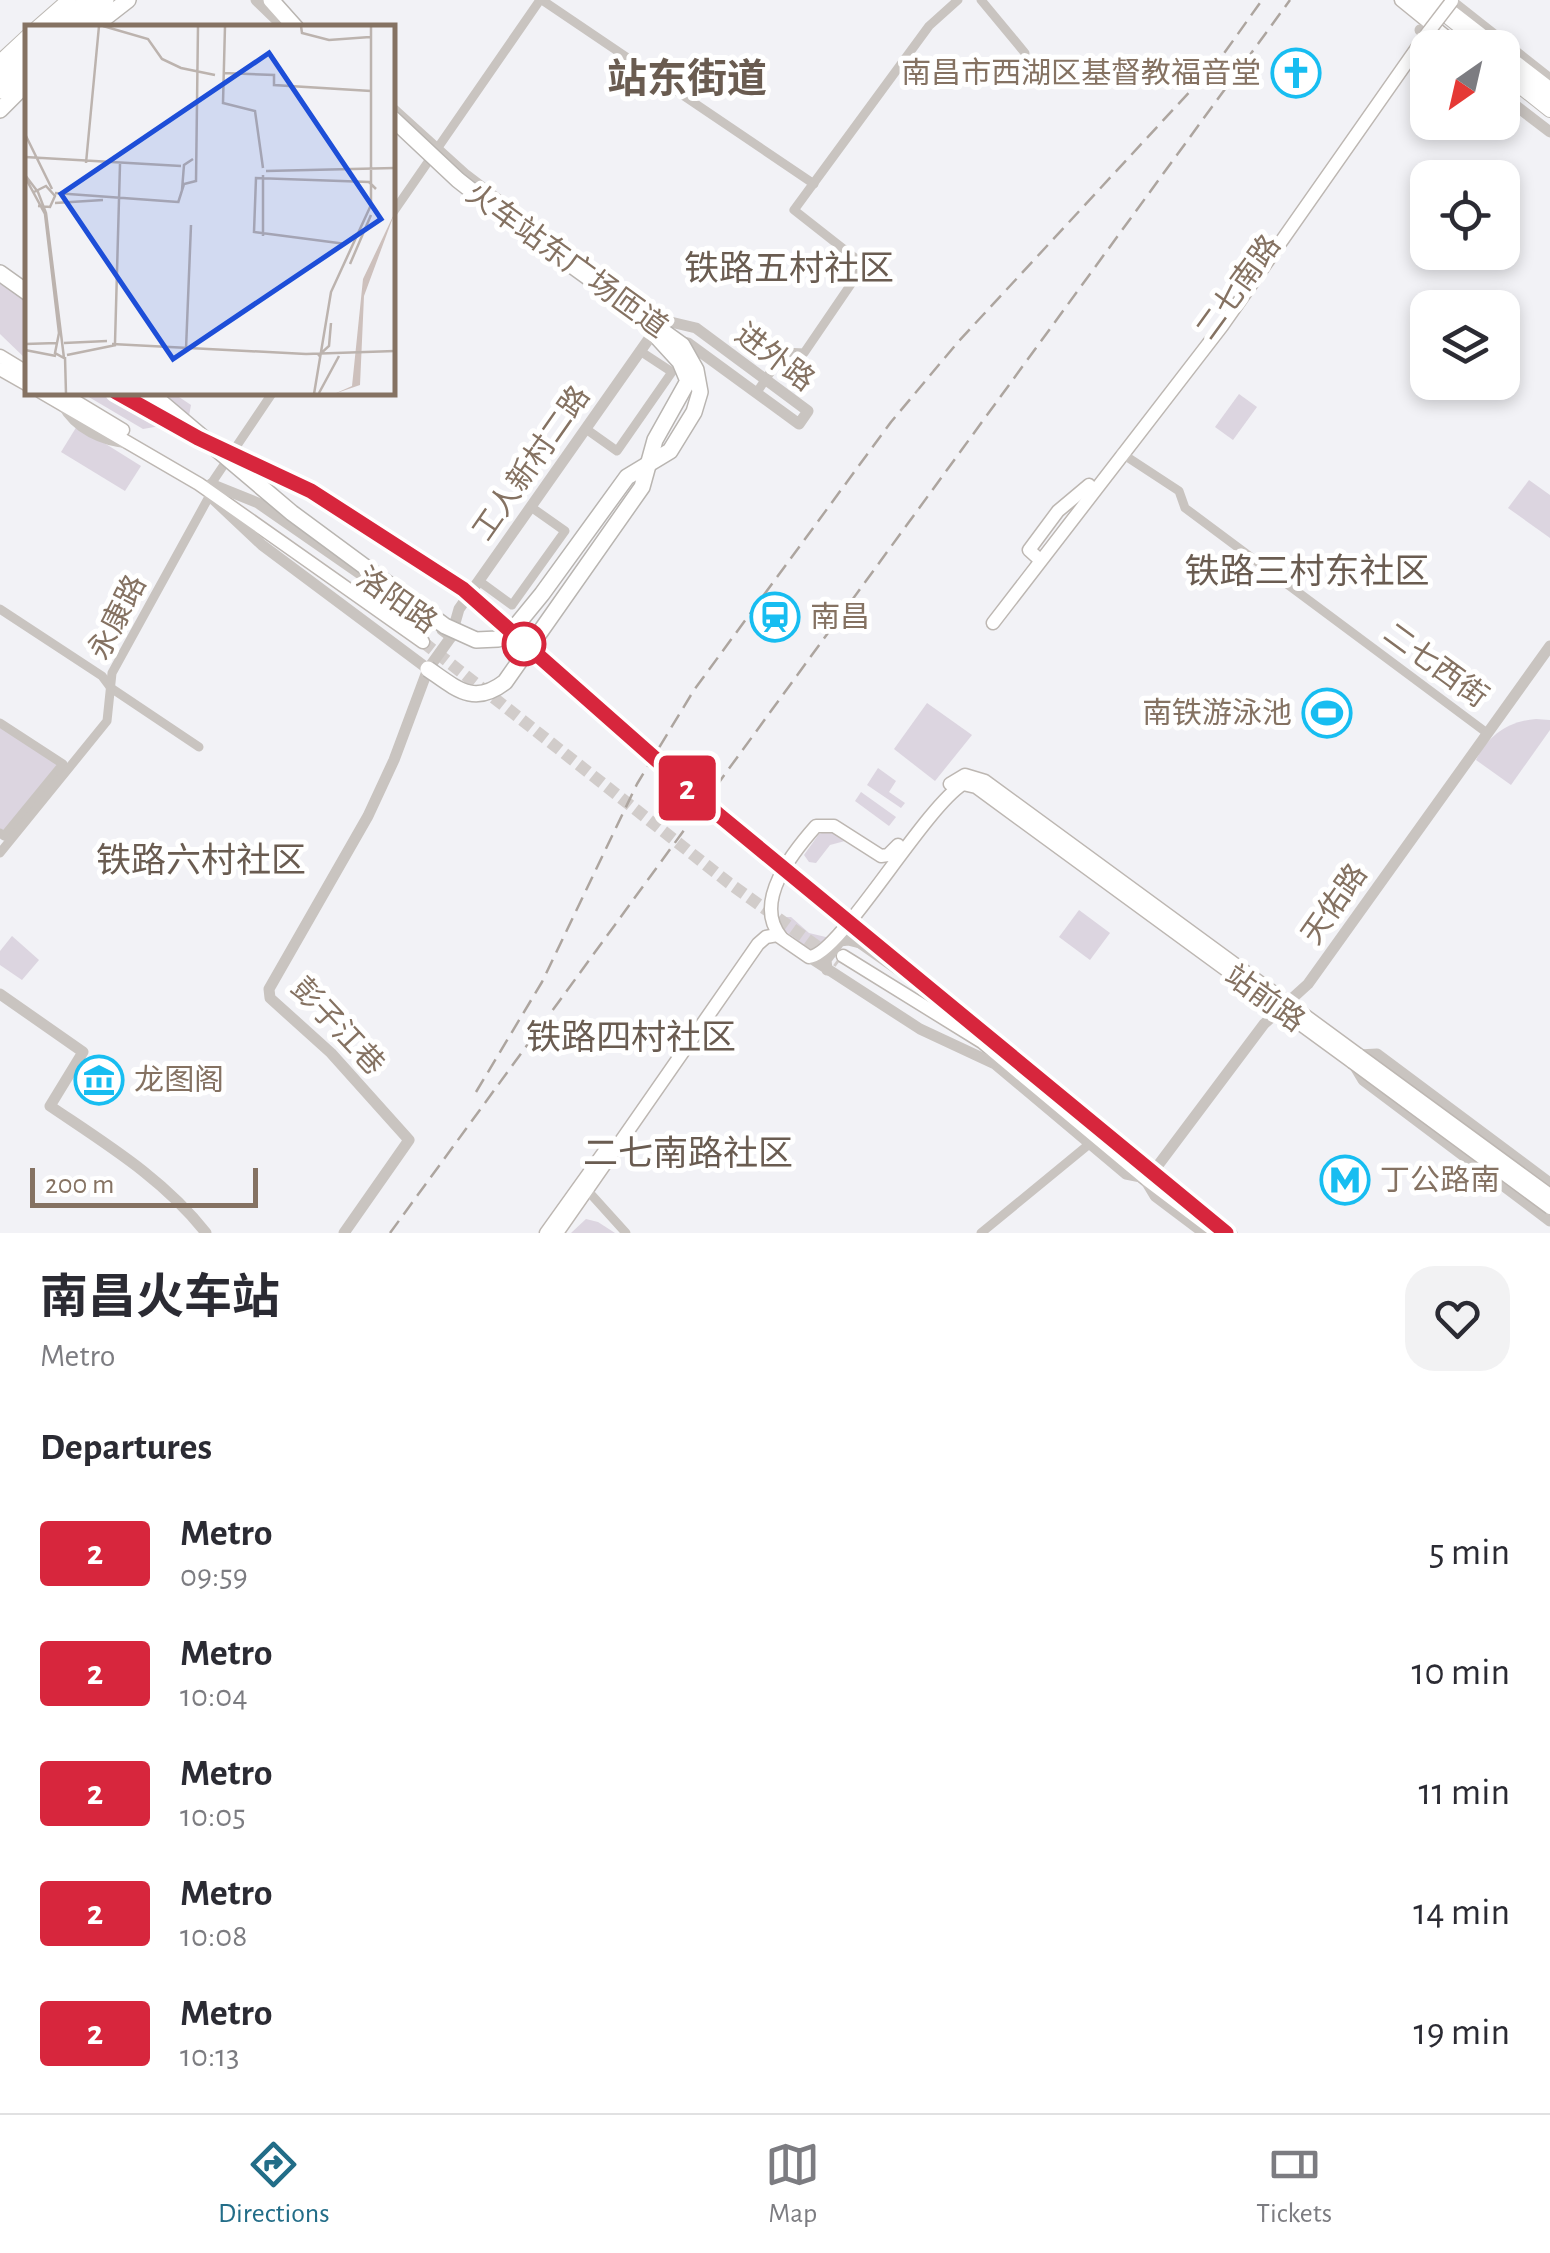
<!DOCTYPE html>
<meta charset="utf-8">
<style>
:root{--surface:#fff;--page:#f2f2f3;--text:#2b2b33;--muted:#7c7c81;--line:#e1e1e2;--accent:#226d88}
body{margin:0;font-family:"Alegreya Sans","Noto Sans SC",sans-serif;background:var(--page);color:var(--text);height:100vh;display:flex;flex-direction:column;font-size:38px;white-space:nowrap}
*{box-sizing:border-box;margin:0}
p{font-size:32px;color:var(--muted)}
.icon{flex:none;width:55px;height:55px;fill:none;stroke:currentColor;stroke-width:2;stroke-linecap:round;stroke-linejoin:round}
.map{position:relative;height:1233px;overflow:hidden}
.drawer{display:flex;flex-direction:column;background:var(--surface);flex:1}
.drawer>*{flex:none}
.badge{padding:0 20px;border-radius:8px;font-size:35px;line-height:65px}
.needle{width:65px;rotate:214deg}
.tools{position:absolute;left:1410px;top:30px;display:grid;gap:20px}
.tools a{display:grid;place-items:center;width:110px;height:110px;border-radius:20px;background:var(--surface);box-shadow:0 5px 15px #0003;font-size:50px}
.scale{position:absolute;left:30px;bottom:25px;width:228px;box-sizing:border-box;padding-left:10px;border:5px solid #857262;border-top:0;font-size:28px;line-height:35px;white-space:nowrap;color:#857262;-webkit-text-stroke:8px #fff;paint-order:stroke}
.map>.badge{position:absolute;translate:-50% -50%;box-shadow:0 0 0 5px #fff}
h2{padding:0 40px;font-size:38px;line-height:90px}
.round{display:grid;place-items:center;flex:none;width:105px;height:105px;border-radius:30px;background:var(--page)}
.summary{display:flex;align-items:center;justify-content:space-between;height:170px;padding:0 40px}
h1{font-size:48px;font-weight:700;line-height:75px}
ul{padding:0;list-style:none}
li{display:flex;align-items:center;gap:30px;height:120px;padding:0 40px}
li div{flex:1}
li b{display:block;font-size:38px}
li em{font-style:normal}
li .badge{min-width:110px;font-weight:700;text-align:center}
.tabs{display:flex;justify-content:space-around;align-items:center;height:140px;border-top:2px solid var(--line);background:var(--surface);font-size:28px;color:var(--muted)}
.tabs a{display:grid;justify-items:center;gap:5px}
.tabs .selected{color:var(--accent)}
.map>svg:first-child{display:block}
.green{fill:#dcd5e0}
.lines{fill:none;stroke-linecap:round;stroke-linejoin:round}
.secondary-tunnel{stroke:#d1ccca;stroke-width:12;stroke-dasharray:12 6;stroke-linecap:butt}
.secondary-casing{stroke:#bdb7b2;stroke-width:15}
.primary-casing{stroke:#bcb8b3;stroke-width:16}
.trunk-casing{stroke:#b9b5b1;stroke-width:18}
.minor{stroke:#c9c4c0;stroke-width:9}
.tertiary{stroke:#c9c4c0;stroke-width:11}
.secondary{stroke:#fff;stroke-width:12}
.primary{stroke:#fff;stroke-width:14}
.trunk{stroke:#fff;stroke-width:15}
.rail{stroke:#ada59f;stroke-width:2.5;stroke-dasharray:15 8;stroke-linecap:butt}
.secondary-bridge-casing{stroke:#bdb7b2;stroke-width:15;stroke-linecap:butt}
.trunk-bridge-casing{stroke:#b9b5b1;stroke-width:18;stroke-linecap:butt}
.secondary-bridge{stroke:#fff;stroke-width:12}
.trunk-bridge{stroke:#fff;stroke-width:15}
.line-casing{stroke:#fff;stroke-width:22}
.line{stroke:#d7263d;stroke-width:15}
.stop-dot{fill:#fff;stroke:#d7263d;stroke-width:5}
.labels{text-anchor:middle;stroke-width:10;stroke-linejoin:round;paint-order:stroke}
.poi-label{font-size:30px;fill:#857262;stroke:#fff;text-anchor:start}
.street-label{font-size:30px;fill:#857262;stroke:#fff}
.quarter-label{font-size:35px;fill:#6a5c51;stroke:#fff}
.district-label{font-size:40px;font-weight:bold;fill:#6a5c51;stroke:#fff}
.inset-road{fill:none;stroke:#bcb3ae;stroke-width:2.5}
.view{fill:#1d4ed8;fill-opacity:0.15;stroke:#1d4ed8;stroke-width:5}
.inset-edge{fill:none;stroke:#857262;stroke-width:5}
</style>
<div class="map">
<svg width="1550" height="1233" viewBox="0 0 1550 1233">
<rect width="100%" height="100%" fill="#f2f2f6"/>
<!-- green -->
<g class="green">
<path d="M0 271 27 290V360L0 334Z"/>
<path d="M82 393H173L191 405 188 421 143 429Z"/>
<path d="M1239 394 1257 407 1233 440 1215 427Z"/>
<path d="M77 426 141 466 125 491 61 452Z"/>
<path d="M1529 480 1550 495V538L1508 508Z"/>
<path d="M927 703 972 735 935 781 894 749Z"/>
<path d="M1536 719 1550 720V730L1511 785 1476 760C1488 735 1509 721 1536 719Z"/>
<path d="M0 727 58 764 3 832 0 830Z"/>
<path d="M878 768 896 781 889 792 905 803 901 808 867 785Z"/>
<path d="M861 792 896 817 889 826 855 801Z"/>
<path d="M830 830 845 841 830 845 816 863 809 862 804 855 819 834Z"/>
<path d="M1079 910 1110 933 1090 960 1059 937Z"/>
<path d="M784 917H791L809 933 830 938 812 951 777 925Z"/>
<path d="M12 936 39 960 22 980 0 965V951Z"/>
<path d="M586 1219 598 1222 615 1233H571Z"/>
</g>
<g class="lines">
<!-- secondary-tunnel -->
<path class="secondary-tunnel" d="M423 642 729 883 839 962"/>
<!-- secondary casing -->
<g class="secondary-casing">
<g id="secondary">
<path d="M1401 0 1460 48"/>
<path d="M1441 3 1499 48"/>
<path d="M1502 51 1550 88"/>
<path d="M0 356 28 373"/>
<path d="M0 369 28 385"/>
<path d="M41 392 199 484 423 642"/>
<path d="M60 392 123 430"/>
<path d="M1040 560 1029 550 1058 511 1089 485"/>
<path d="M993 623 1222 326 1426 35"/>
<path d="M950 784 965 775 985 781 1359 1055"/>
<path d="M781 937C752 902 793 852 816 826H834L881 856 888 855 898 845"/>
<path d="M843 956 982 1042 1147 1180 1217 1233"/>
<path d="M546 1233 609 1145"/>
<path d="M557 1233 758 944 766 937 777 935 809 957C839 956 923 809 963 784L976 787 1352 1062"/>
</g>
</g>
<!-- primary casing -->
<g class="primary-casing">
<g id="primary">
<path d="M1412 0 1435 18"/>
<path d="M1427 0 1487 48"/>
<path d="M37 28 69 0"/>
<path d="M1502 60 1550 97"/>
<path d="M0 62 28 36"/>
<path d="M1502 72 1550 110"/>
</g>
</g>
<!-- trunk casing -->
<g class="trunk-casing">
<g id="trunk">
<path d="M271 0 296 28"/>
<path d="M54 28 88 0"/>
<path d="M70 28 106 0"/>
<path d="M92 28 128 0"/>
<path d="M0 75 28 49"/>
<path d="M0 91 28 64"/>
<path d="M0 110 28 82"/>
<path d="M0 273 28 293"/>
</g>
</g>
<!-- minor -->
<g class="minor">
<path d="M542 0 814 184"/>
<path d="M981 0 1025 53"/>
<path d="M392 214 540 0"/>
<path d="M757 392 784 352 804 353 864 265 794 210 929 26 958 0"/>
<path d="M586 429 617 451 672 372 640 351"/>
<path d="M1121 453 1179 491 1185 508 1487 733"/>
<path d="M211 484 273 392"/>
<path d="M479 581 512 605 565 531 531 507"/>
<path d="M0 609 102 676 111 688 199 747"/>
<path d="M0 723 63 764 4 836 0 833"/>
<path d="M0 853 107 721 112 673 210 495"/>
<path d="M588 1191 626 1233"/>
<path d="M981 1233 1093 1141"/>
</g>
<!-- tertiary -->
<g class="tertiary">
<path d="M256 0 285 28"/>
<path d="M1450 0 1550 79"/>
<path d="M1420 30 1442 48"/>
<path d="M1502 95 1550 132"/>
<path d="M392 108 466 175 602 278"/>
<path d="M649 313 658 319 696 328 808 411 799 424 688 343 680 341"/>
<path d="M63 405C76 429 103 441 129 443"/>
<path d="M211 484 258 503 402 603"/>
<path d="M212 498 262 545 428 669 451 637 442 630"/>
<path d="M451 637 459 609 653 333 658 319"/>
<path d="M855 916 853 929 860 943 965 1017 1134 1161 1155 1196 1204 1233"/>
<path d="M809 957 920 1029 995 1064 1126 1174 1166 1182 1232 1233"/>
<path d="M827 970 826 960 840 941 848 940 860 943"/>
<path d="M0 994 83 1052 50 1106C106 1144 164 1179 206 1233"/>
<path d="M1359 1055 1377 1054 1550 1183"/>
<path d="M1354 1065 1363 1080 1550 1221"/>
<path d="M1147 1180 1264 1024 1308 984 1550 646"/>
<path d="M344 1233 409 1140 331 1053 270 998 269 989 368 816 394 760 428 669"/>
</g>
<!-- secondary -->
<use href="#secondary" class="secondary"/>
<!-- primary -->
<use href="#primary" class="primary"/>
<!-- trunk -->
<use href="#trunk" class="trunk"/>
<!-- rail -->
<g class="rail">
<path d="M476 1092 542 982 637 784 694 690 891 422 958 342 1220 59 1262 0"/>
<path d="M390 1233 1290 0"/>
</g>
<!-- secondary-bridge casing -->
<g class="secondary-bridge-casing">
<g id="secondary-bridge">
<path d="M1426 35 1452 1"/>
<path d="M1359 1055 1550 1195"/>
<path d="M1352 1062 1550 1208"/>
</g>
</g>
<!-- trunk-bridge casing -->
<g class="trunk-bridge-casing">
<g id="trunk-bridge">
<path d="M149 392 292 513 445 626 476 640 498 639 515 627 542 594 627 477 670 451 694 412 700 392 696 370 682 345 513 223 458 180 392 118"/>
<path d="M428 669C457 689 474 706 505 682L642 487 655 440 688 381 680 362 658 338"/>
</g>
</g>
<!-- secondary-bridge -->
<use href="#secondary-bridge" class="secondary-bridge"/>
<!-- trunk-bridge -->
<use href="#trunk-bridge" class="trunk-bridge"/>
</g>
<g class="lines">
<!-- line casing -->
<g class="line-casing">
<path id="line" d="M116 392 198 438 311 491 463 589 720 816 1226 1233"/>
</g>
<!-- line -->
<use href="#line" class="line"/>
</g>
<!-- icons -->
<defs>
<g id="church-ring" transform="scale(2.5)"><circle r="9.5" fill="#fff" stroke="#17bdf1" stroke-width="1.5"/><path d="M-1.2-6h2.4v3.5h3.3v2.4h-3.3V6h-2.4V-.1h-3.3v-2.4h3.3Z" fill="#17bdf1"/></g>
<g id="station-ring" transform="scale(2.5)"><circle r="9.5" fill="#fff" stroke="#17bdf1" stroke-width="1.5"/><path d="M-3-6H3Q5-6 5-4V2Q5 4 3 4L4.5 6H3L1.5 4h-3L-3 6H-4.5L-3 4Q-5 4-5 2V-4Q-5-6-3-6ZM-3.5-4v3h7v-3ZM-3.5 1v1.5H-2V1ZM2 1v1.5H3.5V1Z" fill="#17bdf1"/></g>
<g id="stadium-ring" transform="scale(2.5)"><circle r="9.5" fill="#fff" stroke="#17bdf1" stroke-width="1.5"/><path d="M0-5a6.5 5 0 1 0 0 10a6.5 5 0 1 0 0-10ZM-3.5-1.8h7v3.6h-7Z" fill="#17bdf1"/></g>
<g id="museum-ring" transform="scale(2.5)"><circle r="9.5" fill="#fff" stroke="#17bdf1" stroke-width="1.5"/><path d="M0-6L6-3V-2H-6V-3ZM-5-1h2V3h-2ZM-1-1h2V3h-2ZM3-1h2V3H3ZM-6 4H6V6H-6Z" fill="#17bdf1"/></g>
<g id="metro-ring" transform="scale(2.5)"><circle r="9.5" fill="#fff" stroke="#17bdf1" stroke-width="1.5"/><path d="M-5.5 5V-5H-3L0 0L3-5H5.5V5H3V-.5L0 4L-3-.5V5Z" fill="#17bdf1"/></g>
</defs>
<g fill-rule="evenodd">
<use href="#church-ring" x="1296" y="73"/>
<use href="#station-ring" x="775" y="617"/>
<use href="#stadium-ring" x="1327" y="713"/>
<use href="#museum-ring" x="99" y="1080"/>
<use href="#metro-ring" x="1345" y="1180"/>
</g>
<!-- markers -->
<circle class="stop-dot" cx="524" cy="644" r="20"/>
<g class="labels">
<!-- poi labels -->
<g class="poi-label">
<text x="1261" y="83" text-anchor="end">南昌市西湖区基督教福音堂</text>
<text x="810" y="627">南昌</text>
<text x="1292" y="723" text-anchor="end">南铁游泳池</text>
<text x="134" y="1090">龙图阁</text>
<text x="1380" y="1190">丁公路南</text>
</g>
<!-- street labels -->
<g class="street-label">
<text transform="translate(567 260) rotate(36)" y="10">火车站东广场匝道</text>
<text transform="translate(1238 287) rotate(-54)" y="10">二七南路</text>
<text transform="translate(775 357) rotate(37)" y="10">进外路</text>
<text transform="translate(531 463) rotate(-55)" y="10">工人新村二路</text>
<text transform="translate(397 600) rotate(35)" y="10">洛阳路</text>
<text transform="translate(117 617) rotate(-63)" y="10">永康路</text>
<text transform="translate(1436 665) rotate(36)" y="10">二七西街</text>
<text transform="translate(1334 904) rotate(-55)" y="10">天佑路</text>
<text transform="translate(1265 998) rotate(36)" y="10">站前路</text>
<text transform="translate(338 1026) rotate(47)" y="10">彭子江巷</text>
</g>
<!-- quarter labels -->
<g class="quarter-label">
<text x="789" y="280">铁路五村社区</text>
<text x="1307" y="583">铁路三村东社区</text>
<text x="201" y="872">铁路六村社区</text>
<text x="631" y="1049">铁路四村社区</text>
<text x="688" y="1165">二七南路社区</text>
</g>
<!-- district labels -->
<g class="district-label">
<text x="687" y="92">站东街道</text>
</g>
</g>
<!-- overview -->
<g transform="translate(25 25)">
<rect width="370" height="370" fill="#f2f2f6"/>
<path d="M370 187 339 271 335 360 309 369 327 361 338 254Z" fill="#cdc0bc"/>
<path class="inset-road" d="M78 1 123 14 137 34 156 43 190 50M200 1 198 78 230 86 238 143M276 1 277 8 304 15 345 12M198 48 249 50V60L346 66M0 109 27 164M0 132 156 141M61 138 74 1M241 146 370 143M0 150 13 167 21 188 39 333 30 328 34 308 20 189 0 152M238 150V211M157 165 159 140 168 134M9 167 21 161 30 171 25 182 13 181M30 168 153 177M30 178 78 175M153 178 159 159 171 156 173 1M321 219 229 207 231 153 344 157 351 164M325 239 346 190M39 318 82 316M90 318 95 139M0 319 32 318M87 319 281 329 370 326M161 324 166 200M0 325 31 331M42 330 91 320M293 331 304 321 306 298M40 332 41 369M294 368 314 331M289 369 306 267 346 180V1"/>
<path class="view" d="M244 28 356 194 148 334 36 169Z"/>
<rect width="370" height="370" class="inset-edge"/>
</g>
</svg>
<div class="tools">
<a><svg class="needle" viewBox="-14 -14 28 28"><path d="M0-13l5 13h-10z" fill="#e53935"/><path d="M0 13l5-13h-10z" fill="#7c7c81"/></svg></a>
<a><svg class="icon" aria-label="locate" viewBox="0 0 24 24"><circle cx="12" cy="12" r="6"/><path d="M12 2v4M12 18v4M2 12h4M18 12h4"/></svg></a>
<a><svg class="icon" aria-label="layers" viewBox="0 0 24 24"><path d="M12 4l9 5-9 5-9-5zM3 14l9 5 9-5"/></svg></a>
</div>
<div class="scale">200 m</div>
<b class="badge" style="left:687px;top:788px;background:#d7263d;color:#fff">2</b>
</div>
<section class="drawer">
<div class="summary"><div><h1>南昌火车站</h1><p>Metro</p></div><a class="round"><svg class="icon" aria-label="heart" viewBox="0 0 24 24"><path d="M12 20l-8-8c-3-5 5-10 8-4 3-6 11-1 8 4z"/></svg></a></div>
<h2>Departures</h2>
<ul>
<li><span class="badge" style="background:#d7263d;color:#fff">2</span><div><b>Metro</b><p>09:59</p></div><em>5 min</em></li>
<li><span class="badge" style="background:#d7263d;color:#fff">2</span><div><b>Metro</b><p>10:04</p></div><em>10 min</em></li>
<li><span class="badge" style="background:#d7263d;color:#fff">2</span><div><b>Metro</b><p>10:05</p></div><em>11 min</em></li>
<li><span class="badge" style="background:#d7263d;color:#fff">2</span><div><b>Metro</b><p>10:08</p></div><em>14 min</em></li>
<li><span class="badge" style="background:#d7263d;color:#fff">2</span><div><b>Metro</b><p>10:13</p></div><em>19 min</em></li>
</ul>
</section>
<nav class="tabs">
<a class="selected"><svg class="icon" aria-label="directions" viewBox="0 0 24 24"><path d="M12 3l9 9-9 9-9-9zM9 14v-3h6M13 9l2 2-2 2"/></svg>Directions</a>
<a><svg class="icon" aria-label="map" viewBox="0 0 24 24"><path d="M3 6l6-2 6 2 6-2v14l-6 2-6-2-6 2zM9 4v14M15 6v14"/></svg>Map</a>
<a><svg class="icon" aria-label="tickets" viewBox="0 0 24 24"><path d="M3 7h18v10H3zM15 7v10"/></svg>Tickets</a>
</nav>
